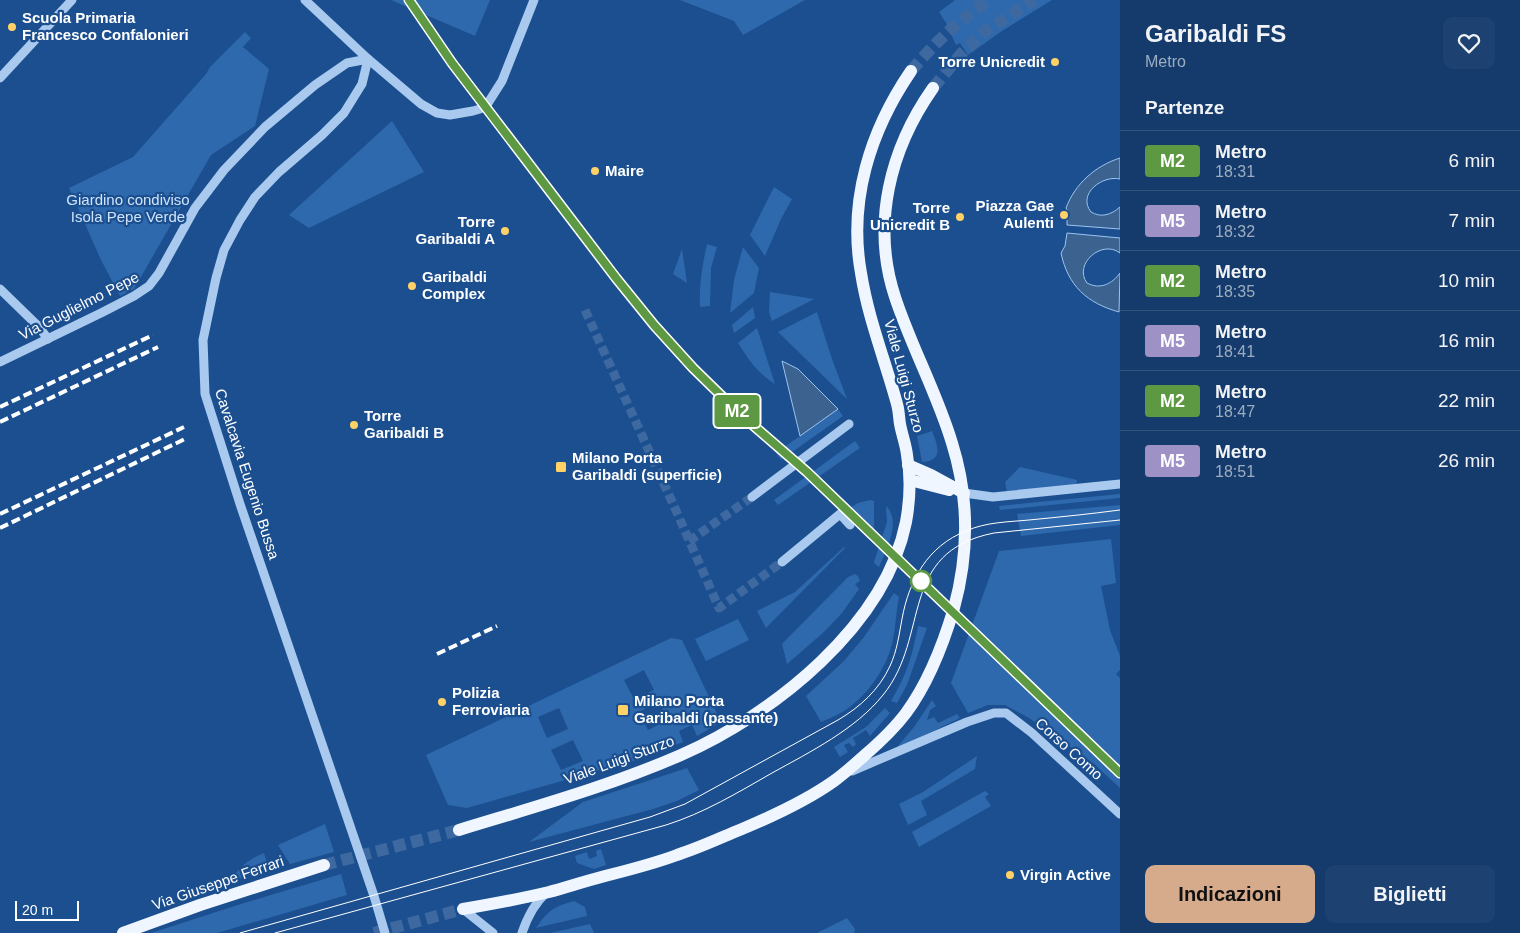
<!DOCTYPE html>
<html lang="it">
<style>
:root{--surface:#143b6b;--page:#1d4271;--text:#f1f3f6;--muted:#9dadc1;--line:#33557e;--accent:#d6ab8b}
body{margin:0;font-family:Arial,sans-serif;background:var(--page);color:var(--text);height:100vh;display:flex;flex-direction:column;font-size:19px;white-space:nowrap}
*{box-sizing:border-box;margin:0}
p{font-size:16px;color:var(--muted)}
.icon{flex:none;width:28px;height:28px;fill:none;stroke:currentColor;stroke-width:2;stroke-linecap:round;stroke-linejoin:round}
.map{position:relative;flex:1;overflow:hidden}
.details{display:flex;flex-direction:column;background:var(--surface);width:400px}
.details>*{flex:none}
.badge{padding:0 10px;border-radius:4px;font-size:18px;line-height:32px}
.scale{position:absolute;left:15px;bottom:12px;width:64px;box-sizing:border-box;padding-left:5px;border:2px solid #fff;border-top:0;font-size:14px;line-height:18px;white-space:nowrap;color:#fff;-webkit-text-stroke:4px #1b4f8f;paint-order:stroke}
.map>.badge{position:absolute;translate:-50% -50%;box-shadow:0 0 0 2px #fff}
h2{padding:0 25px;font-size:19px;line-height:45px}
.round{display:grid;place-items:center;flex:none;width:52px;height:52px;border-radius:10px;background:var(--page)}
.summary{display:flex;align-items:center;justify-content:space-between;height:85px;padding:0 25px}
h1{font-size:24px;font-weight:600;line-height:38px}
.primary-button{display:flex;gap:10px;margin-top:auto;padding:10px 25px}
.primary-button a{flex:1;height:58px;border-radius:10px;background:var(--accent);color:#111;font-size:20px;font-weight:600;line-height:58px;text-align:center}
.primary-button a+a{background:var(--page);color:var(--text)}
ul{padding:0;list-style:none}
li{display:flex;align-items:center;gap:15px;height:60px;padding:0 25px;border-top:1px solid var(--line)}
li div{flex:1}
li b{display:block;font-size:19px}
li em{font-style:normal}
li .badge{min-width:55px;font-weight:700;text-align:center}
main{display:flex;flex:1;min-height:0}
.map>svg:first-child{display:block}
.green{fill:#2e69ad;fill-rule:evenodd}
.water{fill:#3c6290;stroke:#9cc4f0}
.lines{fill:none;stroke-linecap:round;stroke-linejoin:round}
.minor-tunnel{stroke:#3d69a0;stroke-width:9;stroke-dasharray:9 4.5;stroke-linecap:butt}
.major-tunnel{stroke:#3d69a0;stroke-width:12;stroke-dasharray:12 6;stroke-linecap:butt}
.minor{stroke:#a9c9ee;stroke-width:9}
.major{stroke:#f0f6ff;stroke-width:12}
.tram{stroke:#fff;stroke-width:1}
.rail{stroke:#fff;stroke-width:4;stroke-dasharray:9 4;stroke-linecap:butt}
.line-casing{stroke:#fff;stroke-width:11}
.line{stroke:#5d9842;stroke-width:8}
.poi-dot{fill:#ffd166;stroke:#1b4f8f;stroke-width:2}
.stop-dot{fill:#fff;stroke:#5d9842;stroke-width:2.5}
.labels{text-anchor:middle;stroke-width:4.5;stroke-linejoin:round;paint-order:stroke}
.poi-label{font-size:15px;font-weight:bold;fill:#fff;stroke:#1b4f8f;text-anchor:start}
.park-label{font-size:15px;fill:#cfe3fa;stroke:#1b4f8f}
.street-label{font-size:15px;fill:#fff;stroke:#1b4f8f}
</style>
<main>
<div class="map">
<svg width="1120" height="933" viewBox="0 0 1120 933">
<rect width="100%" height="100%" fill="#1b4f8f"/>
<!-- green -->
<g class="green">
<path d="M391 0H490L475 36Z"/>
<path d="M680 0H805L743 35 734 21Z"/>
<path d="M955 0H1052L1002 31 968 55 960 43 956 45 946 23 939 12Z"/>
<path d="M245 32 251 38 243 47 269 69 255 126 211 155 134 289 120 296 101 260 69 188 133 157 206 74 210 67Z"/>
<path d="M392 121 424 172 309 228 289 215Z"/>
<path d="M774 187 792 199 781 219 765 256 750 235Z"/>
<path d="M707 244 717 247 711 268 710 306 700 307C699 285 702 266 707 244Z"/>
<path d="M743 247 759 268 754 293 730 313 734 280Z"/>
<path d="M682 249 687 283 673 274Z"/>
<path d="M770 292 814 299 772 321 769 312Z"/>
<path d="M753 307 755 318 734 333 732 325Z"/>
<path d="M817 312 832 359 847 399 778 332Z"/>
<path d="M757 328 775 384C757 373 749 360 738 343Z"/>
<path d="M838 409 843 416 781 460 776 453Z"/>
<path d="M932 431C937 444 945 461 922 462L917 436Z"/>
<path d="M855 441 860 448 778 505 774 500Z"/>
<path d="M1020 467 1077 480 1076 485 1007 492 1005 482Z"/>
<path d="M1120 494V498L1000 510 999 506Z"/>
<path d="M870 500 874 501V532L870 535 848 509 858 503Z"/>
<path d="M1120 505V525L1021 536 1017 514Z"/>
<path d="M886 506C902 521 886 550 879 567L875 564 874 562 887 522Z"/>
<path d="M1111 539 1116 583 1101 586 1110 630 1120 656V670L1116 674 1120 678V788L1093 763 1029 718 1005 705H988L968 713 951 683 999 551Z"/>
<path d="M844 547 845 548 766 628 757 611 795 592Z"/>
<path d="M855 574 858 576 860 581 855 584 859 589 842 613 824 632 787 664 782 644 848 577Z"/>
<path d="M894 593 899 597C896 611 896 625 893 639 889 663 871 691 851 706 842 713 831 718 821 722L806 696 844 661 864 637Z"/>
<path d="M738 619 749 640 706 661 695 639Z"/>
<path d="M918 626 927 628 907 685 897 703 891 701C907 674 912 657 918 626Z"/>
<path d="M671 638 682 640 721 722 697 736 692 725 679 731 683 742 636 760 467 808 448 805 426 755ZM644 670 654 690 634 699 624 680ZM658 701 668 720 648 730 639 712ZM559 708 568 729 547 738 538 717ZM573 740 583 761 561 770 551 750Z"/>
<path d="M932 700 936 706 930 710 927 720 934 717 938 723 957 714 960 718 899 748 898 746 914 727Z"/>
<path d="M885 708 890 713 870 736 866 730 853 738 856 744 853 747 849 743 844 745 848 752 840 757 834 747 866 727Z"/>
<path d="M977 756 975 769 921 801 927 815 908 825 899 804 923 792Z"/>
<path d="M687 768 699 790 677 801 653 809 529 842 583 802Z"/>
<path d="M985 791 989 794 985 797 991 806 919 847 912 832Z"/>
<path d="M325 824 334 852 290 864 278 845Z"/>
<path d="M601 849 606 865 594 869 577 863 575 856 587 852 589 859 597 856 596 851Z"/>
<path d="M264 853 269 870 238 879 235 878V874C244 863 252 858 264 853Z"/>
<path d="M341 874 347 895 217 933H151L244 903Z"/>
<path d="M574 901 585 907 587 916 536 928C547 911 555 906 574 901Z"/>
<path d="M847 918 855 929 854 933H817Z"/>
<path d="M590 924 594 933H550Z"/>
</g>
<!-- water -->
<g class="water">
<path d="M1120 158V179C1102 175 1077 194 1091 212 1101 218 1111 215 1120 207V229L1067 225V210L1066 208C1075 184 1095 166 1120 158Z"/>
<path d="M1067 233 1120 238V253C1102 239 1073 264 1087 283 1100 290 1112 284 1120 273L1119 312C1087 303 1068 286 1061 253L1065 246Z"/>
<path d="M782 361 798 369 838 409 800 436Z"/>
</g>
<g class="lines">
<!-- minor-tunnel -->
<g class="minor-tunnel">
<path d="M585 310 674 506 719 608 782 562"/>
<path d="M689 541 752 497"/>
</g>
<!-- major-tunnel -->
<g class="major-tunnel">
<path d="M911 71C934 44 959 19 990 0"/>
<path d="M933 88 961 54 987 30 1035 0"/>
<path d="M324 865 459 830"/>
<path d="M374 933 463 909"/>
</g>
<!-- minor -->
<g class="minor">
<path d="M305 0 368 59 421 104 437 113 450 115 473 111 480 109 488 103 502 81 534 0"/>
<path d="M368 59 362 84 344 113 322 135 279 172 255 197 240 220 224 250 216 278 203 340 205 394 240 504 374 896 385 933"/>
<path d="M0 78 72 0"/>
<path d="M0 289 39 327 48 339"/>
<path d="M0 362 101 313 134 296 149 286 159 273 195 208 224 170 265 127 315 85 347 63 368 59"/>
<path d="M964 493 993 497 1120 484"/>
<path d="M752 497 849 424"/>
<path d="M782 562 840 514 850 525"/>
<path d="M852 771 967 722 994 713H1006L1032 733 1120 814"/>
<path d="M463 909 493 933"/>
<path d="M522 933C527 918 534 904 546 893"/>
</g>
<!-- major -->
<g class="major">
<path d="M908 465 931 475 964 493"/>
<path d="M910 480 949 490"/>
<path d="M459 830C534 807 610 786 681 755 774 714 885 626 906 522 910 500 911 477 907 455 906 445 902 435 900 424 899 418 899 411 897 404 885 360 868 318 861 273 848 201 870 131 911 71"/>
<path d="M463 909C492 904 520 899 549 892 567 887 586 881 605 876 629 870 653 864 677 855 699 848 720 838 742 829 773 816 806 801 834 781 845 773 855 764 865 755 880 742 894 729 906 713 929 682 943 645 954 608 969 553 969 497 952 443 937 393 911 346 895 297 871 224 890 149 933 88"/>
<path d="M123 933 200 905 324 865"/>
</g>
<!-- tram -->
<g class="tram">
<path d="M240 933 650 817 685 804 838 720C860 707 879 690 890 666 897 651 899 635 902 619 909 580 928 546 966 531 986 522 1008 522 1029 520 1060 517 1090 514 1120 510"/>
<path d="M275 933 666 825C704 813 737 793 772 773 810 752 856 729 883 695 931 636 897 552 994 533L1120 520"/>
</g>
<!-- rail -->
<g class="rail">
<path d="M0 407 153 335"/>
<path d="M0 422 158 347"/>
<path d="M0 514 184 427"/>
<path d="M0 528 187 438"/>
<path d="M437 654 497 626"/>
</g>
</g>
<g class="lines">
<!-- line casing -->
<g class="line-casing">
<path id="line" d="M409 0 452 63 616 278 654 325 693 368 739 413 807 472 1120 773"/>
</g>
<!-- line -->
<use href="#line" class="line"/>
</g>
<!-- markers -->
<g class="poi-dot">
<circle cx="12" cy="27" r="5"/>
<circle cx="1055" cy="62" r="5"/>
<circle cx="595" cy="171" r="5"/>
<circle cx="1064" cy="215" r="5"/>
<circle cx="960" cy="217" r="5"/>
<circle cx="505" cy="231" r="5"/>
<circle cx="412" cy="286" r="5"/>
<circle cx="354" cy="425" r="5"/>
<rect x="555" y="461" width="12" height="12" rx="2.5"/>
<circle cx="442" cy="702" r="5"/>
<rect x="617" y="704" width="12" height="12" rx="2.5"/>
<circle cx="1010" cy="875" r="5"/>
</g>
<circle class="stop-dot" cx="921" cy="581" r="10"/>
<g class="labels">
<!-- poi labels -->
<g class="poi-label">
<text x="22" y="23">Scuola Primaria<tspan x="22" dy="17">Francesco Confalonieri</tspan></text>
<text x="1045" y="67" text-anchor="end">Torre Unicredit</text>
<text x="605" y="176">Maire</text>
<text x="1054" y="211" text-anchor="end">Piazza Gae<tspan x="1054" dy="17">Aulenti</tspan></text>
<text x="950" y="213" text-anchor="end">Torre<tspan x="950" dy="17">Unicredit B</tspan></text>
<text x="495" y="227" text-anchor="end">Torre<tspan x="495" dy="17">Garibaldi A</tspan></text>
<text x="422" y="282">Garibaldi<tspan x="422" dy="17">Complex</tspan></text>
<text x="364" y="421">Torre<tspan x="364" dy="17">Garibaldi B</tspan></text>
<text x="572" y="463">Milano Porta<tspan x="572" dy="17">Garibaldi (superficie)</tspan></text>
<text x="452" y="698">Polizia<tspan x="452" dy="17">Ferroviaria</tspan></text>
<text x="634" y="706">Milano Porta<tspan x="634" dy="17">Garibaldi (passante)</tspan></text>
<text x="1020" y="880">Virgin Active</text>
</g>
<!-- park labels -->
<g class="park-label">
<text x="128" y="205">Giardino condiviso<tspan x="128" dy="17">Isola Pepe Verde</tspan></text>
</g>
<!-- street labels -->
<g class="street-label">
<text transform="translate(79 306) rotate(-27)" y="5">Via Guglielmo Pepe</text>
<text transform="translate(904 376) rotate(75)" y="5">Viale Luigi Sturzo</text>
<text transform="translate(247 474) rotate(72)" y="5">Cavalcavia Eugenio Bussa</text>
<text transform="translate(1069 749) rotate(42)" y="5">Corso Como</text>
<text transform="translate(619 760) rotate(-20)" y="5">Viale Luigi Sturzo</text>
<text transform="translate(218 883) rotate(-19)" y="5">Via Giuseppe Ferrari</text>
</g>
</g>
</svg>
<div class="scale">20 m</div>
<b class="badge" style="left:737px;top:411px;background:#5d9842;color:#fff">M2</b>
</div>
<section class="details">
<div class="summary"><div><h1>Garibaldi FS</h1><p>Metro</p></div><a class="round"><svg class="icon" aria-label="heart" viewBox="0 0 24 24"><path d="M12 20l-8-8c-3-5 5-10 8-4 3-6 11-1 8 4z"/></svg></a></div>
<h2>Partenze</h2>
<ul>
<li><span class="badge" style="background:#5d9842;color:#fff">M2</span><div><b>Metro</b><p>18:31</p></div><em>6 min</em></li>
<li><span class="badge" style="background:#9d91c5;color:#fff">M5</span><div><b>Metro</b><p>18:32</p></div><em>7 min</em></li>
<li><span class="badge" style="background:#5d9842;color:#fff">M2</span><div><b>Metro</b><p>18:35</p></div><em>10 min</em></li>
<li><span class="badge" style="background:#9d91c5;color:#fff">M5</span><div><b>Metro</b><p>18:41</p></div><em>16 min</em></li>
<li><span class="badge" style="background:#5d9842;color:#fff">M2</span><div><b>Metro</b><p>18:47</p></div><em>22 min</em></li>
<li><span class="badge" style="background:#9d91c5;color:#fff">M5</span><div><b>Metro</b><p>18:51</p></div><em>26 min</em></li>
</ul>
<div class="primary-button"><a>Indicazioni</a><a>Biglietti</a></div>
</section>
</main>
